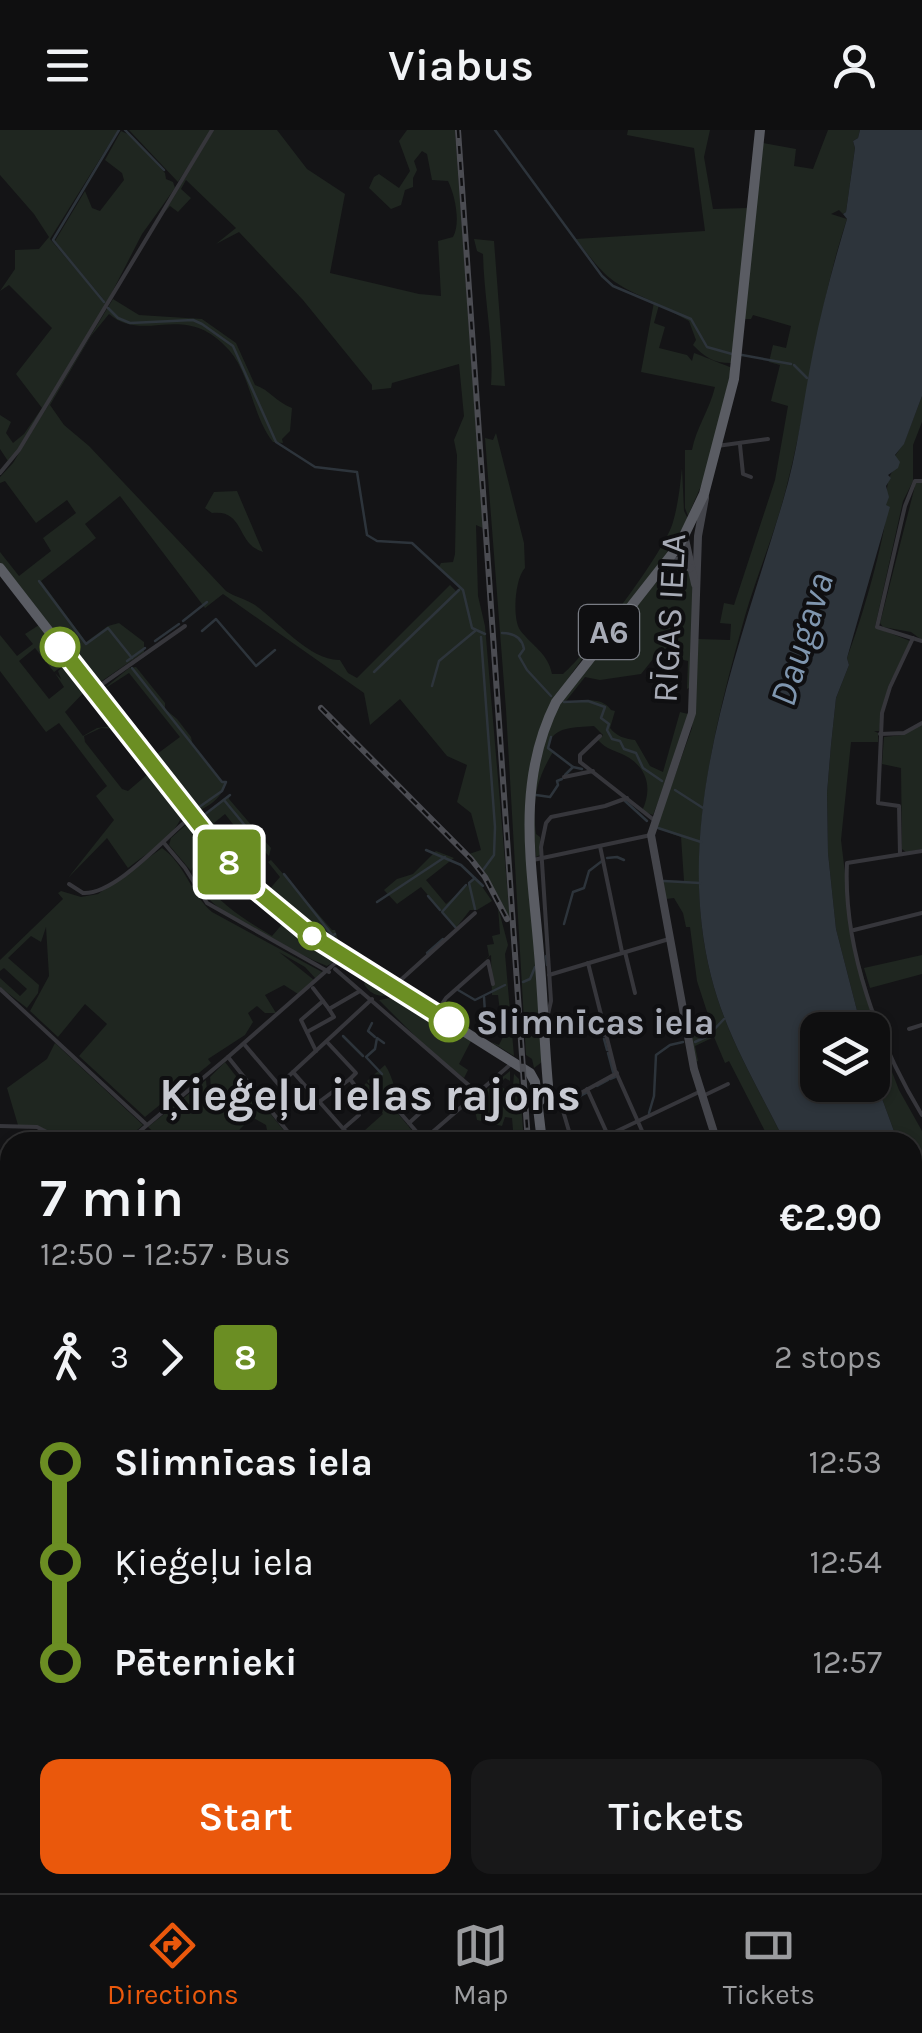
<!DOCTYPE html>
<meta charset="utf-8">
<style>
:root{--surface:#0f0f10;--page:#181819;--text:#f1f3f6;--muted:#9b9c9f;--line:#2f2f30;--accent:#ea580c}
body{margin:0;font-family:Karla,sans-serif;background:var(--page);color:var(--text);height:100vh;display:flex;flex-direction:column;font-size:38px;white-space:nowrap}
*{box-sizing:border-box;margin:0}
p{font-size:32px;color:var(--muted)}
.icon{flex:none;width:55px;height:55px;fill:none;stroke:currentColor;stroke-width:2;stroke-linecap:round;stroke-linejoin:round}
.map{position:relative;flex:1;overflow:hidden}
.details{position:absolute;left:0px;top:1002px;width:922px;height:762px;display:flex;flex-direction:column;background:var(--surface);border-radius:30px 30px 0 0;box-shadow:0 2px 8px #0004,0 0 0 2px var(--line)}
.details>*{flex:none}
.badge{padding:0 20px;border-radius:8px;font-size:35px;line-height:65px}
.fabs{position:absolute;left:800px;top:882px;display:grid;gap:20px}
.fabs a{display:grid;place-items:center;width:90px;height:90px;border-radius:20px;background:var(--surface);box-shadow:0 2px 8px #0004,0 0 0 2px var(--line);font-size:50px}
.map>.badge{position:absolute;translate:-50% -50%;box-shadow:0 0 0 5px #fff}
.legs{display:flex;align-items:center;gap:15px;height:110px;padding:0 40px;font-size:32px}
.legs p{margin-inline-start:auto}
.headline{display:flex;align-items:center;justify-content:space-between;height:170px;padding:0 40px}
h1{font-size:55px;font-weight:600;line-height:75px}
.action{display:flex;gap:20px;margin-top:auto;padding:20px 40px}
.action a{flex:1;height:115px;border-radius:20px;background:var(--accent);color:#fff;font-size:40px;font-weight:600;line-height:115px;text-align:center}
.action a+a{background:var(--page);color:var(--text)}
ul{padding:0 40px;list-style:none}
li{display:flex;align-items:center;gap:35px;height:100px;font-size:38px}
li i{display:grid;place-items:center;width:15px;height:100%;margin:0 12px;background:currentColor}
li i::after{content:'';width:25px;height:25px;margin:-12px;border:8px solid;border-radius:50%;background:var(--surface)}
li p{margin-inline-start:auto}
li:first-child i{background:linear-gradient(#0000 50%,currentColor 0)}
li:last-child i{background:linear-gradient(currentColor 50%,#0000 0)}
header{display:flex;justify-content:space-between;align-items:center;height:130px;padding:0 40px;background:var(--surface);font-size:45px;font-weight:600}
.tab-bar{display:flex;justify-content:space-around;align-items:center;height:140px;border-top:2px solid var(--line);background:var(--surface);font-size:28px;color:var(--muted)}
.tab-bar a{display:grid;justify-items:center;gap:5px}
.tab-bar .current{color:var(--accent)}
.map>svg:first-child{display:block}
.green{fill:#1f2620;fill-rule:evenodd}
.water{fill:#2d343b}
.lines{fill:none;stroke-linecap:round;stroke-linejoin:round}
.stream{stroke:#2d343b;stroke-width:2.5}
.river{stroke:#2d343b;stroke-width:6}
.minor{stroke:#36363b;stroke-width:4}
.secondary{stroke:#44454b;stroke-width:8}
.primary{stroke:#52535a;stroke-width:9}
.trunk{stroke:#5a5c63;stroke-width:10}
.rail-casing{stroke:#4b4c52;stroke-width:6}
.rail{stroke:#0f0f11;stroke-width:2.5;stroke-dasharray:8;stroke-linecap:butt}
.line-1-casing{stroke:#fff;stroke-width:22}
.line-1{stroke:#6b8e23;stroke-width:15}
.stop-1-dot{fill:#fff;stroke:#6b8e23;stroke-width:5}
.labels{text-anchor:middle;stroke-width:8;stroke-linejoin:round;paint-order:stroke}
.shield{fill:#0f0f11;stroke:#797c84;stroke-width:2.5}
.shield-label{font-size:32px;font-weight:bold;fill:#a7abb6}
.street-label{font-size:35px;fill:#a7abb6;stroke:#0f0f11}
.stop-label{font-size:35px;font-weight:bold;fill:#a7abb6;stroke:#0f0f11;text-anchor:start}
.water-label{font-size:38px;font-style:italic;fill:#7f96af;stroke:#0f0f11}
.district-label{font-size:45px;font-weight:bold;fill:#c8cad2;stroke:#0f0f11}
</style>
<header><svg class="icon" aria-label="menu" viewBox="0 0 24 24"><path d="M4 6h16M4 12h16M4 18h16"/></svg>Viabus<svg class="icon" aria-label="person" viewBox="0 0 24 24"><circle cx="12" cy="8" r="4"/><path d="M4 21q1-7 8-7t8 7"/></svg></header>
<div class="map">
<svg width="922" height="1763" viewBox="0 0 922 1763">
<rect width="100%" height="100%" fill="#141416"/>
<!-- green -->
<g class="green">
<path d="M0 0H118L50 109 102 170H104L55 111 85 61 92 78 100 81 124 50 122 43 105 30 121 1 132 6 165 43 166 49 173 52 175 58 142 104 107 172 18 319 8 331 0 319V285L11 292 6 303 13 313 24 304 42 278 16 244 52 198 9 155 0 161 15 139V120L39 119 49 107 34 84 0 45Z"/>
<path d="M129 0H211L178 52Z"/>
<path d="M214 0H277L307 39 345 64 330 143 419 164 441 166 438 111 453 107C461 93 455 65 448 51L432 50 427 24 422 21 414 31 417 40 413 48V57L405 60 401 75 391 79 369 58 374 47 379 44 399 58 410 41 399 11 407 0H455L483 398 476 395 478 466 485 496 510 790 489 750 469 724 481 720 471 683 457 672 467 635 447 626 400 569 370 595 364 563 223 464 205 478 120 366 85 394 96 408 41 451 86 512 108 496 119 493 144 512V522L99 553H94L0 433V422L19 446 51 421 43 408 76 383 67 370 36 393 5 351 0 353V347L13 333 113 169 139 185 202 189 236 213 255 255C270 260 276 272 292 278L290 301 282 309 283 313 273 312C252 286 251 245 229 220 184 169 146 215 109 184L91 206 50 275 64 295 89 316 226 461C235 467 246 469 255 475 278 491 310 531 340 530L348 543 357 548 450 455 456 461 460 457 439 437 441 433 453 432 455 424 457 325 454 310 464 286 459 234 392 253 391 258 372 260V255L303 170 239 102 216 114 236 98 186 50 181 59 191 68 178 82 170 76 164 83Z"/>
<path d="M628 0H710L704 27 713 79 748 78 731 233C713 233 705 227 693 215L696 210 689 191 659 175 654 193 665 197 659 218 687 225 692 231 694 223C697 224 725 235 732 238L704 349 688 386 685 378V320H692C696 298 710 279 715 257L641 242 654 172C609 152 606 148 576 109L705 101 694 18 627 5Z"/>
<path d="M828 0H860L858 8 853 11 855 18 846 82 843 84 839 80 831 84 847 89C817 178 809 273 785 363 774 405 757 445 745 486 713 601 681 727 711 846 726 906 758 957 785 1012H763L769 1009 729 931 725 933 714 907 695 916 698 931 695 932 691 901 711 894 697 851 690 797H686L683 783 674 768 666 769 662 750 684 751 681 707 656 698 692 598 698 509 730 510 731 494 720 493 724 473 734 475 775 350 788 276 771 271 780 235 769 232 773 215 786 218 791 196 753 185 751 189H744L763 13 796 19 794 36 813 39Z"/>
<path d="M474 109 494 111 505 256 491 255C494 214 484 169 483 124L477 121Z"/>
<path d="M922 266V292L913 315V351L903 371 875 497 910 511 888 557 879 601H874L878 603V612H851L841 710 853 810 887 929 899 960 922 1001V1062L913 1044 912 1012H898L873 944 872 900H862L836 799 828 723 827 663 831 615 836 568 849 535 847 528C861 491 877 435 884 399 888 381 883 350 894 340L895 326 904 313Z"/>
<path d="M496 303 524 413 525 438C515 448 512 488 520 500 532 516 548 523 552 544H563C588 523 665 422 673 392 678 375 680 357 682 338L684 381 688 389C630 493 527 549 526 681L542 932 534 938 532 929 526 925 506 580 485 308 493 310Z"/>
<path d="M916 352H922V510L911 502 883 497 880 493Z"/>
<path d="M237 361 263 422C236 414 245 379 212 383L205 378 214 362Z"/>
<path d="M673 432 688 436 693 456 690 557 687 559 688 531 657 524 641 544 600 550 585 547 566 571C581 572 601 565 611 580L615 581 610 598C616 606 625 609 635 610L650 636 663 642 680 582 688 584 682 612 653 685 642 681C652 660 649 639 626 626 615 620 607 620 598 610L603 605 594 596C575 598 554 595 548 616L553 622C536 650 532 671 536 704L540 707V725L536 727 532 679 543 610 564 563Z"/>
<path d="M39 495 57 518 55 520 58 519 88 558 65 582 83 606 97 598 115 596 90 564 82 569 91 561 183 682C177 706 147 723 128 738L107 708 68 748 114 690 96 666 107 656 59 593 46 602 0 541V505L17 526 33 514 25 504ZM35 518 46 532 49 531 47 533 54 542 67 533 58 541 61 549 55 543 64 557 49 569 19 531ZM101 598 116 599C122 609 129 626 142 629L149 643 128 661 122 659 85 612 84 606Z"/>
<path d="M136 537 165 573V579L177 589 191 607 193 617 222 652H226C224 666 208 678 195 682L141 613 153 627 180 607 129 543 101 561 129 538Z"/>
<path d="M922 594V719L906 722 902 719 901 638 882 634 884 607 902 605Z"/>
<path d="M230 664 229 669 271 718 269 726 242 699 236 698 225 684 214 693 218 699 212 704 200 689Z"/>
<path d="M188 693 220 727 202 751C222 775 245 790 272 806L285 791 331 822 334 827 332 833 327 836 315 831C278 812 197 783 193 737L191 741 169 715 171 708Z"/>
<path d="M162 718C185 734 191 764 212 782L322 842 316 849 305 837 279 822 314 850 298 864 284 855 265 865 276 883H265L257 876 248 883 253 892 245 905 208 929 211 933 145 987 79 926 107 894 85 874 58 907 30 881 49 846 46 797 41 812 31 806 8 828 39 855 38 863 27 878 0 857V848L20 866 27 859 4 838 0 841V830L63 769 58 763 61 761 81 767 98 764Z"/>
<path d="M436 721 454 728 426 750 446 774 476 748 492 771 477 780H470L456 798 421 757 397 774 384 760 397 749 413 744Z"/>
<path d="M271 730 332 800H335L341 818C314 802 286 788 268 761L280 747 268 732Z"/>
<path d="M498 777 508 815 505 824 514 926 491 912 499 915 503 907 498 865H492L491 825 483 831 489 826 487 815 494 814 492 806 500 804Z"/>
<path d="M922 825V844L870 858 864 838Z"/>
<path d="M368 844 471 911 459 934 468 940 464 948 434 925 379 870 396 867C380 865 373 868 364 854Z"/>
<path d="M55 913 143 995 123 1012H72L37 996 18 995 7 958 47 929Z"/>
<path d="M225 932 249 963 253 962 293 1012H276L277 1003 267 1000 266 995 252 987 240 999 235 1012H164L148 997 206 950 208 972 213 980 210 947Z"/>
<path d="M385 935C394 948 393 961 403 972L395 975 381 966 382 973 390 974 419 1009 410 1007 406 1012H357L355 1009 383 984 361 959 366 953 373 958 367 951Z"/>
<path d="M510 941V951L505 948 500 955 508 962 513 956 514 944 519 949 524 1012H514L512 988 505 987 502 996 477 990 473 971Z"/>
<path d="M0 1641 10 1662V1755H73V1763H41L38 1760 35 1763H0Z"/>
<path d="M377 1755H506L507 1763H374Z"/>
</g>
<!-- water -->
<g class="water">
<path d="M860 0H922V266L904 314 895 325 900 332 898 338 888 345 891 348 886 356 889 367 886 375 890 377 847 528 849 535 836 568 831 615 827 663 828 723 836 799 862 900H818V955H872L873 944 898 1012H785C758 957 726 906 711 846 671 686 738 522 783 371 798 322 803 271 813 222 822 177 834 132 847 89L843 84 846 82 855 18 853 11 858 8Z"/>
<path d="M912 1044 922 1062V1275L912 1259Z"/>
</g>
<g class="lines">
<!-- stream -->
<g class="stream">
<path d="M125 0 164 40"/>
<path d="M495 0 602 146 613 156 691 189 707 217 732 224"/>
<path d="M104 172 53 110 119 0"/>
<path d="M108 178 118 188 130 193 193 190 202 194 233 216 276 312 315 337 357 342 367 405 377 411 412 413 463 460 472 498 485 504"/>
<path d="M742 225 791 234"/>
<path d="M794 235 807 248"/>
<path d="M39 451 86 514 108 498 132 528"/>
<path d="M183 491 207 472"/>
<path d="M202 501 216 489 256 536 275 520"/>
<path d="M502 503C513 503 522 507 524 519L519 526 527 540 551 566"/>
<path d="M481 507 495 697 494 725 483 740"/>
<path d="M155 511 179 494"/>
<path d="M127 531 145 518"/>
<path d="M132 538 222 652H226L222 661 195 680"/>
<path d="M374 542 459 460"/>
<path d="M432 556 439 531 475 501"/>
<path d="M564 572 588 571 605 577 601 588 609 594 607 600 612 609 620 611 624 619 636 623 643 638 662 651"/>
<path d="M551 607 548 618 573 637"/>
<path d="M565 645 573 637 582 639"/>
<path d="M675 660 703 678"/>
<path d="M536 665 550 667 558 655 557 651 562 649"/>
<path d="M224 670 265 720"/>
<path d="M625 671 647 691"/>
<path d="M204 685 230 665"/>
<path d="M658 698 701 712"/>
<path d="M426 720 461 735 483 756"/>
<path d="M607 728 617 727 624 730"/>
<path d="M284 744 333 806 335 804"/>
<path d="M664 751 700 753"/>
<path d="M428 766 440 780"/>
<path d="M377 772 445 727"/>
<path d="M475 779 469 753 475 748"/>
<path d="M564 794 573 762 584 758 589 741 602 731"/>
<path d="M456 798 442 782 466 755"/>
<path d="M427 823 443 809"/>
<path d="M546 826 547 835"/>
<path d="M523 852 530 849 535 837"/>
<path d="M458 860 475 870 505 855"/>
<path d="M587 887 598 885 601 894"/>
<path d="M372 893 368 901 375 907"/>
<path d="M601 896 604 906"/>
<path d="M483 905 486 898 484 867"/>
<path d="M343 906 363 926"/>
<path d="M604 909 607 920"/>
<path d="M695 912 708 906 724 889"/>
<path d="M608 923 613 942"/>
<path d="M382 944 366 927 375 919 377 908 384 913"/>
<path d="M610 949 615 947"/>
<path d="M597 956 608 950"/>
<path d="M565 974 586 963"/>
<path d="M649 983 654 966 656 925 670 915 683 912"/>
</g>
<!-- river -->
<g class="river">
<path d="M0 1712 10 1729"/>
<path d="M10 1763 11 1755"/>
</g>
<!-- minor -->
<g class="minor">
<path d="M740 315 743 344 751 347"/>
<path d="M717 316 768 309"/>
<path d="M0 343 19 320 212 0"/>
<path d="M922 351H915L905 376 877 497 922 511"/>
<path d="M98 557 185 496"/>
<path d="M880 604 904 603 922 593"/>
<path d="M600 606 580 625V632L654 690"/>
<path d="M564 647 593 641"/>
<path d="M164 713 185 738 207 773 329 842"/>
<path d="M600 716 622 822"/>
<path d="M922 721 847 733C843 818 878 913 922 985"/>
<path d="M900 724 899 676 878 673 882 583 890 557 913 508"/>
<path d="M533 730 651 705"/>
<path d="M69 754 83 763C116 765 166 706 192 686"/>
<path d="M854 800 922 783"/>
<path d="M625 822 635 863"/>
<path d="M588 833 615 940 647 1012"/>
<path d="M335 839 479 964"/>
<path d="M549 845 669 809"/>
<path d="M394 856 475 783"/>
<path d="M313 858 323 871 301 890 316 921"/>
<path d="M0 859 147 995"/>
<path d="M323 871 329 879 360 861"/>
<path d="M438 880 446 868 488 831 493 854"/>
<path d="M548 884 551 871 541 717 546 693 551 687 605 676 627 668"/>
<path d="M909 899 922 895"/>
<path d="M307 902 334 887 329 879"/>
<path d="M327 912 356 943 350 949 359 961 360 978"/>
<path d="M244 914 279 955 372 869"/>
<path d="M293 942 355 1012"/>
<path d="M587 959 611 1012"/>
<path d="M419 961 430 974 409 993 397 979Z"/>
<path d="M705 965 728 954"/>
<path d="M319 972 350 949"/>
<path d="M409 993 422 1008"/>
<path d="M0 996 37 997 66 1012"/>
<path d="M344 998 359 985"/>
<path d="M571 1008 561 974 617 943"/>
<path d="M127 1012 228 927"/>
<path d="M296 1012 228 927 341 828"/>
<path d="M421 1012 511 934"/>
<path d="M594 1012 699 962"/>
<path d="M0 1048 10 1049"/>
<path d="M912 1438H922"/>
<path d="M912 1544H913"/>
<path d="M912 1575 918 1558"/>
<path d="M912 1641 922 1646"/>
<path d="M912 1680 922 1664"/>
<path d="M912 1711 922 1717"/>
<path d="M912 1738 922 1744"/>
<path d="M605 1755 606 1763"/>
<path d="M738 1763 741 1755"/>
</g>
<!-- secondary -->
<g class="secondary">
<path d="M705 368 698 406 692 583 651 705 694 939 717 1012"/>
<path d="M685 409 695 454"/>
<path d="M664 435 680 430 690 438"/>
<path d="M561 1012 571 1010 575 1012"/>
<path d="M912 1348 922 1414"/>
<path d="M912 1617 922 1602"/>
<path d="M825 1763 829 1755"/>
</g>
<!-- primary -->
<path class="primary" d="M912 1173 922 1168"/>
<!-- trunk -->
<g class="trunk">
<path d="M0 438 192 686 254 758 313 806 530 943 535 952 542 1012"/>
<path d="M538 973 546 963 548 955C544 911 543 867 539 823 532 735 515 654 556 572L680 414 704 364 734 249 760 0"/>
<path d="M366 1763 369 1755"/>
</g>
<!-- rail casing -->
<g class="rail-casing">
<g id="rail">
<path d="M458 0 528 1012"/>
<path d="M321 578 471 729 485 747 507 789"/>
<path d="M0 1353 10 1375"/>
<path d="M187 1755 190 1763"/>
<path d="M332 1763 335 1755"/>
</g>
</g>
<!-- rail -->
<use href="#rail" class="rail"/>
</g>
<g class="lines">
<!-- line-1 casing -->
<g class="line-1-casing">
<path id="line-1" d="M60 517 210 708 254 758 312 806 449 892"/>
</g>
<!-- line-1 -->
<use href="#line-1" class="line-1"/>
</g>
<!-- markers -->
<g class="stop-1-dot">
<circle cx="60" cy="517" r="18"/>
<circle cx="312" cy="806" r="12"/>
<circle cx="449" cy="892" r="18"/>
</g>
<g class="labels">
<!-- shield labels -->
<rect class="shield" x="579" y="475" width="60" height="54" rx="8"/>
<g class="shield-label">
<text x="609" y="513">A6</text>
</g>
<!-- street labels -->
<g class="street-label">
<text transform="translate(669 488) rotate(-87)" y="12">RĪGAS IELA</text>
</g>
<!-- stop labels -->
<g class="stop-label">
<text x="476" y="904">Slimnīcas iela</text>
</g>
<!-- water labels -->
<g class="water-label">
<text transform="translate(801 509) rotate(-73)" y="13">Daugava</text>
</g>
<!-- district labels -->
<g class="district-label">
<text x="370" y="980">Ķieģeļu ielas rajons</text>
</g>
</g>
</svg>
<div class="fabs">
<a><svg class="icon" aria-label="layers" viewBox="0 0 24 24"><path d="M12 4l9 5-9 5-9-5zM3 14l9 5 9-5"/></svg></a>
</div>
<b class="badge" style="left:229px;top:732px;background:#6b8e23;color:#fff">8</b>
<section class="details">
<div class="headline"><div><h1>7 min</h1><p>12:50 – 12:57 · Bus</p></div><b>€2.90</b></div>
<div class="legs"><svg class="icon" aria-label="walk" viewBox="0 0 24 24"><circle cx="13" cy="4" r="2"/><path d="M13 8l-2 6 4 7M11 14l-3 7M7 12l3-4h3l4 4"/></svg>3<svg class="icon" aria-label="forward" viewBox="0 0 24 24"><path d="M9 5l7 7-7 7"/></svg><b class="badge" style="background:#6b8e23;color:#fff">8</b><p>2 stops</p></div>
<ul>
<li><i style="color:#6b8e23"></i><b>Slimnīcas iela</b><p>12:53</p></li>
<li><i style="color:#6b8e23"></i><span>Ķieģeļu iela</span><p>12:54</p></li>
<li><i style="color:#6b8e23"></i><b>Pēternieki</b><p>12:57</p></li>
</ul>
<div class="action"><a>Start</a><a>Tickets</a></div>
</section>
</div>
<nav class="tab-bar">
<a class="current"><svg class="icon" aria-label="directions" viewBox="0 0 24 24"><path d="M12 3l9 9-9 9-9-9zM9 14v-3h6M13 9l2 2-2 2"/></svg>Directions</a>
<a><svg class="icon" aria-label="map" viewBox="0 0 24 24"><path d="M3 6l6-2 6 2 6-2v14l-6 2-6-2-6 2zM9 4v14M15 6v14"/></svg>Map</a>
<a><svg class="icon" aria-label="tickets" viewBox="0 0 24 24"><path d="M3 7h18v10H3zM15 7v10"/></svg>Tickets</a>
</nav>
